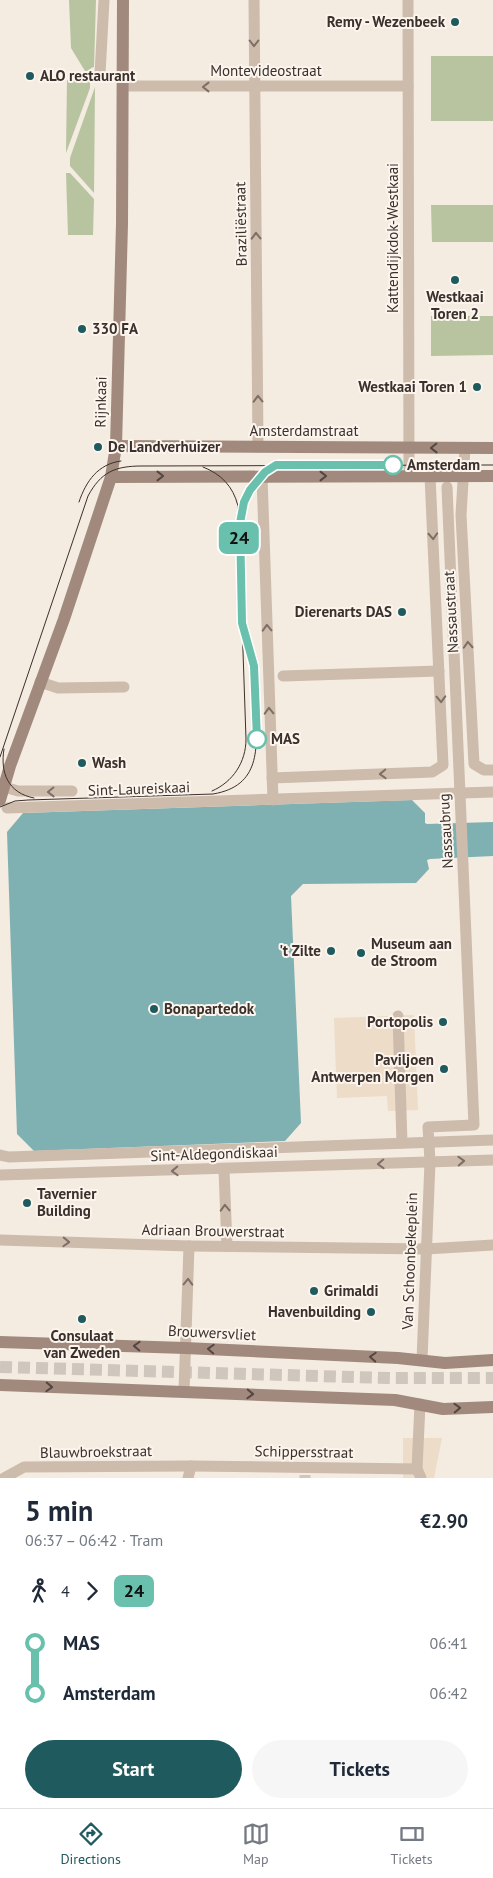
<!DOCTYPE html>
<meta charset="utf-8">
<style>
:root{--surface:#fff;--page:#f6f6f7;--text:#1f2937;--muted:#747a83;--line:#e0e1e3;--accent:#1f5a5e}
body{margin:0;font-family:"PT Sans",sans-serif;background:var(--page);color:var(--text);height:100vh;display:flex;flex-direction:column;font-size:19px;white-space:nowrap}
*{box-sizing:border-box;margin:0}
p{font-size:16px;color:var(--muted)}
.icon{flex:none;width:28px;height:28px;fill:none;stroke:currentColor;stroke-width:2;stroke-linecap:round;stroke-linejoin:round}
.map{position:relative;height:1478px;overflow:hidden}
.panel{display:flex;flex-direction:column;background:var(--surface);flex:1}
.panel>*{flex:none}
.badge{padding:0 10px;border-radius:8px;font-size:18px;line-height:32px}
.map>.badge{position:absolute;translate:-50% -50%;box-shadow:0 0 0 2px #fff}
.legs{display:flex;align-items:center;gap:8px;height:55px;padding:0 25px;font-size:16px}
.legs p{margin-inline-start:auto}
.headline{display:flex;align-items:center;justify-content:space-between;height:85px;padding:0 25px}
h1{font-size:28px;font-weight:600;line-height:38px}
.cta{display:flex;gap:10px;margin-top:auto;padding:10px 25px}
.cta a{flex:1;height:58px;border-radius:30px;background:var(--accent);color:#fff;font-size:20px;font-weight:600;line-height:58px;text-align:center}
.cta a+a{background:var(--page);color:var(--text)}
ul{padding:0 25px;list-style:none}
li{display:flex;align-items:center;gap:18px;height:50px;font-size:19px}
li i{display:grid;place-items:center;width:8px;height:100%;margin:0 6px;background:currentColor}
li i::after{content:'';width:12px;height:12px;margin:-6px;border:4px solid;border-radius:50%;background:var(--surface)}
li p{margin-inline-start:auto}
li:first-child i{background:linear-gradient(#0000 50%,currentColor 0)}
li:last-child i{background:linear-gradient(currentColor 50%,#0000 0)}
.dock{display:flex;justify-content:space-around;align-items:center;height:70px;border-top:1px solid var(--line);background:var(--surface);font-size:14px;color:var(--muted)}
.dock a{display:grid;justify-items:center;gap:2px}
.dock .current{color:var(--accent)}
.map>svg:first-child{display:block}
.green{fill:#b8c4a0}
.plaza{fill:#ecdcc8}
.water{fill:#7fb0b2}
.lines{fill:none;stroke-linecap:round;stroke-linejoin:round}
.street-tunnel{stroke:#cfc6bd;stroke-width:11;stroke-dasharray:11 5.5;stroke-linecap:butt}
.secondary-tunnel{stroke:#cfc6bd;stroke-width:12;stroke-dasharray:12 6;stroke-linecap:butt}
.street{stroke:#cdbbac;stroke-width:11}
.secondary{stroke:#a18a7d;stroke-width:12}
.tram{stroke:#3b302b;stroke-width:1}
.oneway{stroke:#7d6f65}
.oneway2{stroke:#544640}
.line-1-casing{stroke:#fff;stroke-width:11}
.line-1{stroke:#69c0ac;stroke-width:8}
.poi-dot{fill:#1f5a5e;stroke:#fbf5ee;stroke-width:2}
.stop-1-dot{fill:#fff;stroke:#69c0ac;stroke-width:2.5}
.labels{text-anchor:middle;stroke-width:4;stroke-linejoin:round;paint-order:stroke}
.poi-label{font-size:15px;font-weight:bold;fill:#3b302b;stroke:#fbf5ee;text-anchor:start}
.street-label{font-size:15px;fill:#3b302b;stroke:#fbf5ee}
.stop-label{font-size:15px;font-weight:bold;fill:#3b302b;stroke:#fbf5ee;text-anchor:start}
</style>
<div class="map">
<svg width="493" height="1478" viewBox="0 0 493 1478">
<rect width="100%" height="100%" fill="#f4ebe1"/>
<!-- green -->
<g class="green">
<path d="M69 0H96L94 67 91 68 90 71H85L71 48Z"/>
<rect x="431" y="56" width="62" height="65"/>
<path d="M67 80H90V88L66 153Z"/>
<path d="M95 87 94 193 70 166V158Z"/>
<path d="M66 173H70L94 199 93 235H68Z"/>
<path d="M431 205H493V242H432Z"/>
<path d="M431 316H493V355L431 356Z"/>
</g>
<!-- plaza -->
<g class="plaza">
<path d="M414 1015 418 1110 388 1111 387 1096 337 1098 334 1018Z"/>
<path d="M403 1438H442L434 1478H403Z"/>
</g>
<!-- water -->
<path class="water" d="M412 800 425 813V823L427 824 493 822V856L430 859 427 860 429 869 416 883 303 884 291 896 301 1123 285 1141 34 1151 17 1134 7 832 23 813Z"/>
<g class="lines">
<!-- street-tunnel -->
<path class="street-tunnel" d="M305 1478V1475"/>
<!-- secondary-tunnel -->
<path class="secondary-tunnel" d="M0 1367 390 1378H493"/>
<!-- street -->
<g class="street">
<path d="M254 0 258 447"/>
<path d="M408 0 409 476"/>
<path d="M100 74 104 0"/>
<path d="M123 86H408"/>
<path d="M465 448 461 515 474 764 484 770H493"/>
<path d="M262 476 273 800"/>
<path d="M283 676 439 671"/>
<path d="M40 682 58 688 124 687"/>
<path d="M272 778 432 772 443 765 430 476"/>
<path d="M4 787 18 791H72"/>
<path d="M7 808 493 792"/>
<path d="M398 1016 402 1143"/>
<path d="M0 1155 9 1157 493 1140"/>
<path d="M224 1170 227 1246"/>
<path d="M0 1175 493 1160"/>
<path d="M0 1240 189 1246 426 1249 493 1245"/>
<path d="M422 1360 430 1162 428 1127 474 1125 447 487"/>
<path d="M184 1391 189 1246"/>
<path d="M420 1404 417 1469 421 1478"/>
<path d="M4 1478 24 1467 191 1466 417 1469"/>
<path d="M188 1478 191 1466"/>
</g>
<!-- secondary -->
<g class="secondary">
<path d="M116 446 493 448"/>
<path d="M111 477 493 476"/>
<path d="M0 800 10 766 64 619 111 477 116 446 122 224 123 0"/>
<path d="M0 1342 185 1348 398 1358 445 1363 493 1360"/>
<path d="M0 1385 395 1400 443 1409 493 1407"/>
</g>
<!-- tram -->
<g class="tram">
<path d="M203 467C221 474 233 486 238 506L246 739C246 762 233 782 212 791"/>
<path d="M79 502C86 481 98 464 121 461"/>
<path d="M241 515C246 493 255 477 275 466"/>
<path d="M4 749C0 773 8 793 34 798"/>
<path d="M0 757 88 496C101 472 115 466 142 466L493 465"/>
<path d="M0 807 15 801 28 800 213 794C261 786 257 748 256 710 255 695 257 678 254 664 251 650 245 637 242 623"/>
</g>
</g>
<!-- one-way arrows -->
<defs><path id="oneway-chevron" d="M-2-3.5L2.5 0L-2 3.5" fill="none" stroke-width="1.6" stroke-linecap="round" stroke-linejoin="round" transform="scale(1.25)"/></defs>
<g class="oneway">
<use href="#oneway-chevron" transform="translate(254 43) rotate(90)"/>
<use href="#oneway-chevron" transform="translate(206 87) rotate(-180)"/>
<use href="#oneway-chevron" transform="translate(256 236) rotate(-91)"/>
<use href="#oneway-chevron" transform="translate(258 399) rotate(-91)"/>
<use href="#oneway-chevron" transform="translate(433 536) rotate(87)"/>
<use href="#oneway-chevron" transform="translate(267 628) rotate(-92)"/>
<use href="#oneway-chevron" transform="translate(468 645) rotate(-93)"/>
<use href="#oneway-chevron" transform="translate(441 699) rotate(88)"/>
<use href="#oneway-chevron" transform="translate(269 711) rotate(-92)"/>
<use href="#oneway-chevron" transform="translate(383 774) rotate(178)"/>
<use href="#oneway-chevron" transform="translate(51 792) rotate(179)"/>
<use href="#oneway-chevron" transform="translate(461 1161) rotate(-2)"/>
<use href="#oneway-chevron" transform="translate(381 1164) rotate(178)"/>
<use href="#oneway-chevron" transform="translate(175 1171) rotate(178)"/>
<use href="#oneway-chevron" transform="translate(225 1208) rotate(-92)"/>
<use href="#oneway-chevron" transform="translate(66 1242) rotate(2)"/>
<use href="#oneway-chevron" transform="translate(188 1282) rotate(-88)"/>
</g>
<g class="oneway2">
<use href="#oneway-chevron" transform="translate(434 448) rotate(179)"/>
<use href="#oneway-chevron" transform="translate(160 476)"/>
<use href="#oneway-chevron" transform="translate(323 476)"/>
<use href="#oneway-chevron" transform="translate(137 1346) rotate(-178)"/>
<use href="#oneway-chevron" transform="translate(211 1349) rotate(-177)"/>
<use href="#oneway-chevron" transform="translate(373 1357) rotate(-177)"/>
<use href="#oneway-chevron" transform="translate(49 1387) rotate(2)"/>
<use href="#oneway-chevron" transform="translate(250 1394) rotate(2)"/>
<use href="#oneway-chevron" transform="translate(457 1408) rotate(-2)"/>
</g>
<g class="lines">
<!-- line-1 casing -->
<g class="line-1-casing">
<path id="line-1" d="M257 739 254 666 242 623 240 523 244 502 250 490 265 472 276 465H393"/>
</g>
<!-- line-1 -->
<use href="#line-1" class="line-1"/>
</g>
<!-- markers -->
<g class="poi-dot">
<circle cx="455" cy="22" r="5"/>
<circle cx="30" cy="76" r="5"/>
<circle cx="455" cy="280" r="5"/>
<circle cx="82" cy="329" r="5"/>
<circle cx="477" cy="387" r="5"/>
<circle cx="98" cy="447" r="5"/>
<circle cx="402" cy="612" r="5"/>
<circle cx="82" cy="763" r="5"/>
<circle cx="331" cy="951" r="5"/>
<circle cx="361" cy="953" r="5"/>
<circle cx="154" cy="1009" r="5"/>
<circle cx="443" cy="1022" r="5"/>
<circle cx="444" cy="1069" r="5"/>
<circle cx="27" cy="1203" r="5"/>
<circle cx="314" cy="1291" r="5"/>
<circle cx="371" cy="1312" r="5"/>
<circle cx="82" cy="1319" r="5"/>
</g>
<g class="stop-1-dot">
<circle cx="393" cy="465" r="9"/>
<circle cx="257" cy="739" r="9"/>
</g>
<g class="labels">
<!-- poi labels -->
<g class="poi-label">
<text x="445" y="27" text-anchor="end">Remy - Wezenbeek</text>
<text x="40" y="81">ALO restaurant</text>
<text x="455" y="302" text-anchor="middle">Westkaai<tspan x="455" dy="17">Toren 2</tspan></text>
<text x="92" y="334">330 FA</text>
<text x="467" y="392" text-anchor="end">Westkaai Toren 1</text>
<text x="108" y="452">De Landverhuizer</text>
<text x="392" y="617" text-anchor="end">Dierenarts DAS</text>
<text x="92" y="768">Wash</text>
<text x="371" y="949">Museum aan<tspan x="371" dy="17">de Stroom</tspan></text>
<text x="321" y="956" text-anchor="end">'t Zilte</text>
<text x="164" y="1014">Bonapartedok</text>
<text x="433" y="1027" text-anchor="end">Portopolis</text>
<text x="434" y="1065" text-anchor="end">Paviljoen<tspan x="434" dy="17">Antwerpen Morgen</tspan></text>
<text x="37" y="1199">Tavernier<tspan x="37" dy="17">Building</tspan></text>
<text x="324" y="1296">Grimaldi</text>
<text x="361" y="1317" text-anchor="end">Havenbuilding</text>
<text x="82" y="1341" text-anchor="middle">Consulaat<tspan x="82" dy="17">van Zweden</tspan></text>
</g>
<!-- street labels -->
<g class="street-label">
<text x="266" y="76">Montevideostraat</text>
<text transform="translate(241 224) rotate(-91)" y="5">Braziliëstraat</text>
<text transform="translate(393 238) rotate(-90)" y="5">Kattendijkdok-Westkaai</text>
<text transform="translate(101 402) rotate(-89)" y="5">Rijnkaai</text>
<text x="304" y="436">Amsterdamstraat</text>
<text transform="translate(451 612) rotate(-93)" y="5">Nassaustraat</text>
<text transform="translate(139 789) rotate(-2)" y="5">Sint-Laureiskaai</text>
<text transform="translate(446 831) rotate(-93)" y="5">Nassaubrug</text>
<text transform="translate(214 1154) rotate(-2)" y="5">Sint-Aldegondiskaai</text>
<text transform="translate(213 1231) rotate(1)" y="5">Adriaan Brouwerstraat</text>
<text transform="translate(410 1261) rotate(-88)" y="5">Van Schoonbekeplein</text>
<text transform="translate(212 1333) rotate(3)" y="5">Brouwersvliet</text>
<text transform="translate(96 1452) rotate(-1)" y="5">Blauwbroekstraat</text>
<text transform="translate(304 1452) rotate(1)" y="5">Schippersstraat</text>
</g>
<!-- stop labels -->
<g class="stop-label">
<text x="407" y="470">Amsterdam</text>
<text x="271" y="744">MAS</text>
</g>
</g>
</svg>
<b class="badge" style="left:239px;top:538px;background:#69c0ac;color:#111">24</b>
</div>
<section class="panel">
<div class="headline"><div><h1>5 min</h1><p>06:37 – 06:42 · Tram</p></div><b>€2.90</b></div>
<div class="legs"><svg class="icon" aria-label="walk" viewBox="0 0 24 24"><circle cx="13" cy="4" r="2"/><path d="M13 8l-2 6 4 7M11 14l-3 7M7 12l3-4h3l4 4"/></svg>4<svg class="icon" aria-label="forward" viewBox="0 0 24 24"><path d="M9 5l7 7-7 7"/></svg><b class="badge" style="background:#69c0ac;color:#111">24</b></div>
<ul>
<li><i style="color:#69c0ac"></i><b>MAS</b><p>06:41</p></li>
<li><i style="color:#69c0ac"></i><b>Amsterdam</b><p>06:42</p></li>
</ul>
<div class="cta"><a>Start</a><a>Tickets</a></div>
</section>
<nav class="dock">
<a class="current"><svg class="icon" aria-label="directions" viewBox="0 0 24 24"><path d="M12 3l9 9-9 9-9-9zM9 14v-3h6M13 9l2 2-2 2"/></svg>Directions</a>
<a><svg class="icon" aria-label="map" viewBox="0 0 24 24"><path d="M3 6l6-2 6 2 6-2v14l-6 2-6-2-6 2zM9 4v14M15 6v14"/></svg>Map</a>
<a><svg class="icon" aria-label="tickets" viewBox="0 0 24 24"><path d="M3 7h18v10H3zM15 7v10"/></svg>Tickets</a>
</nav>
